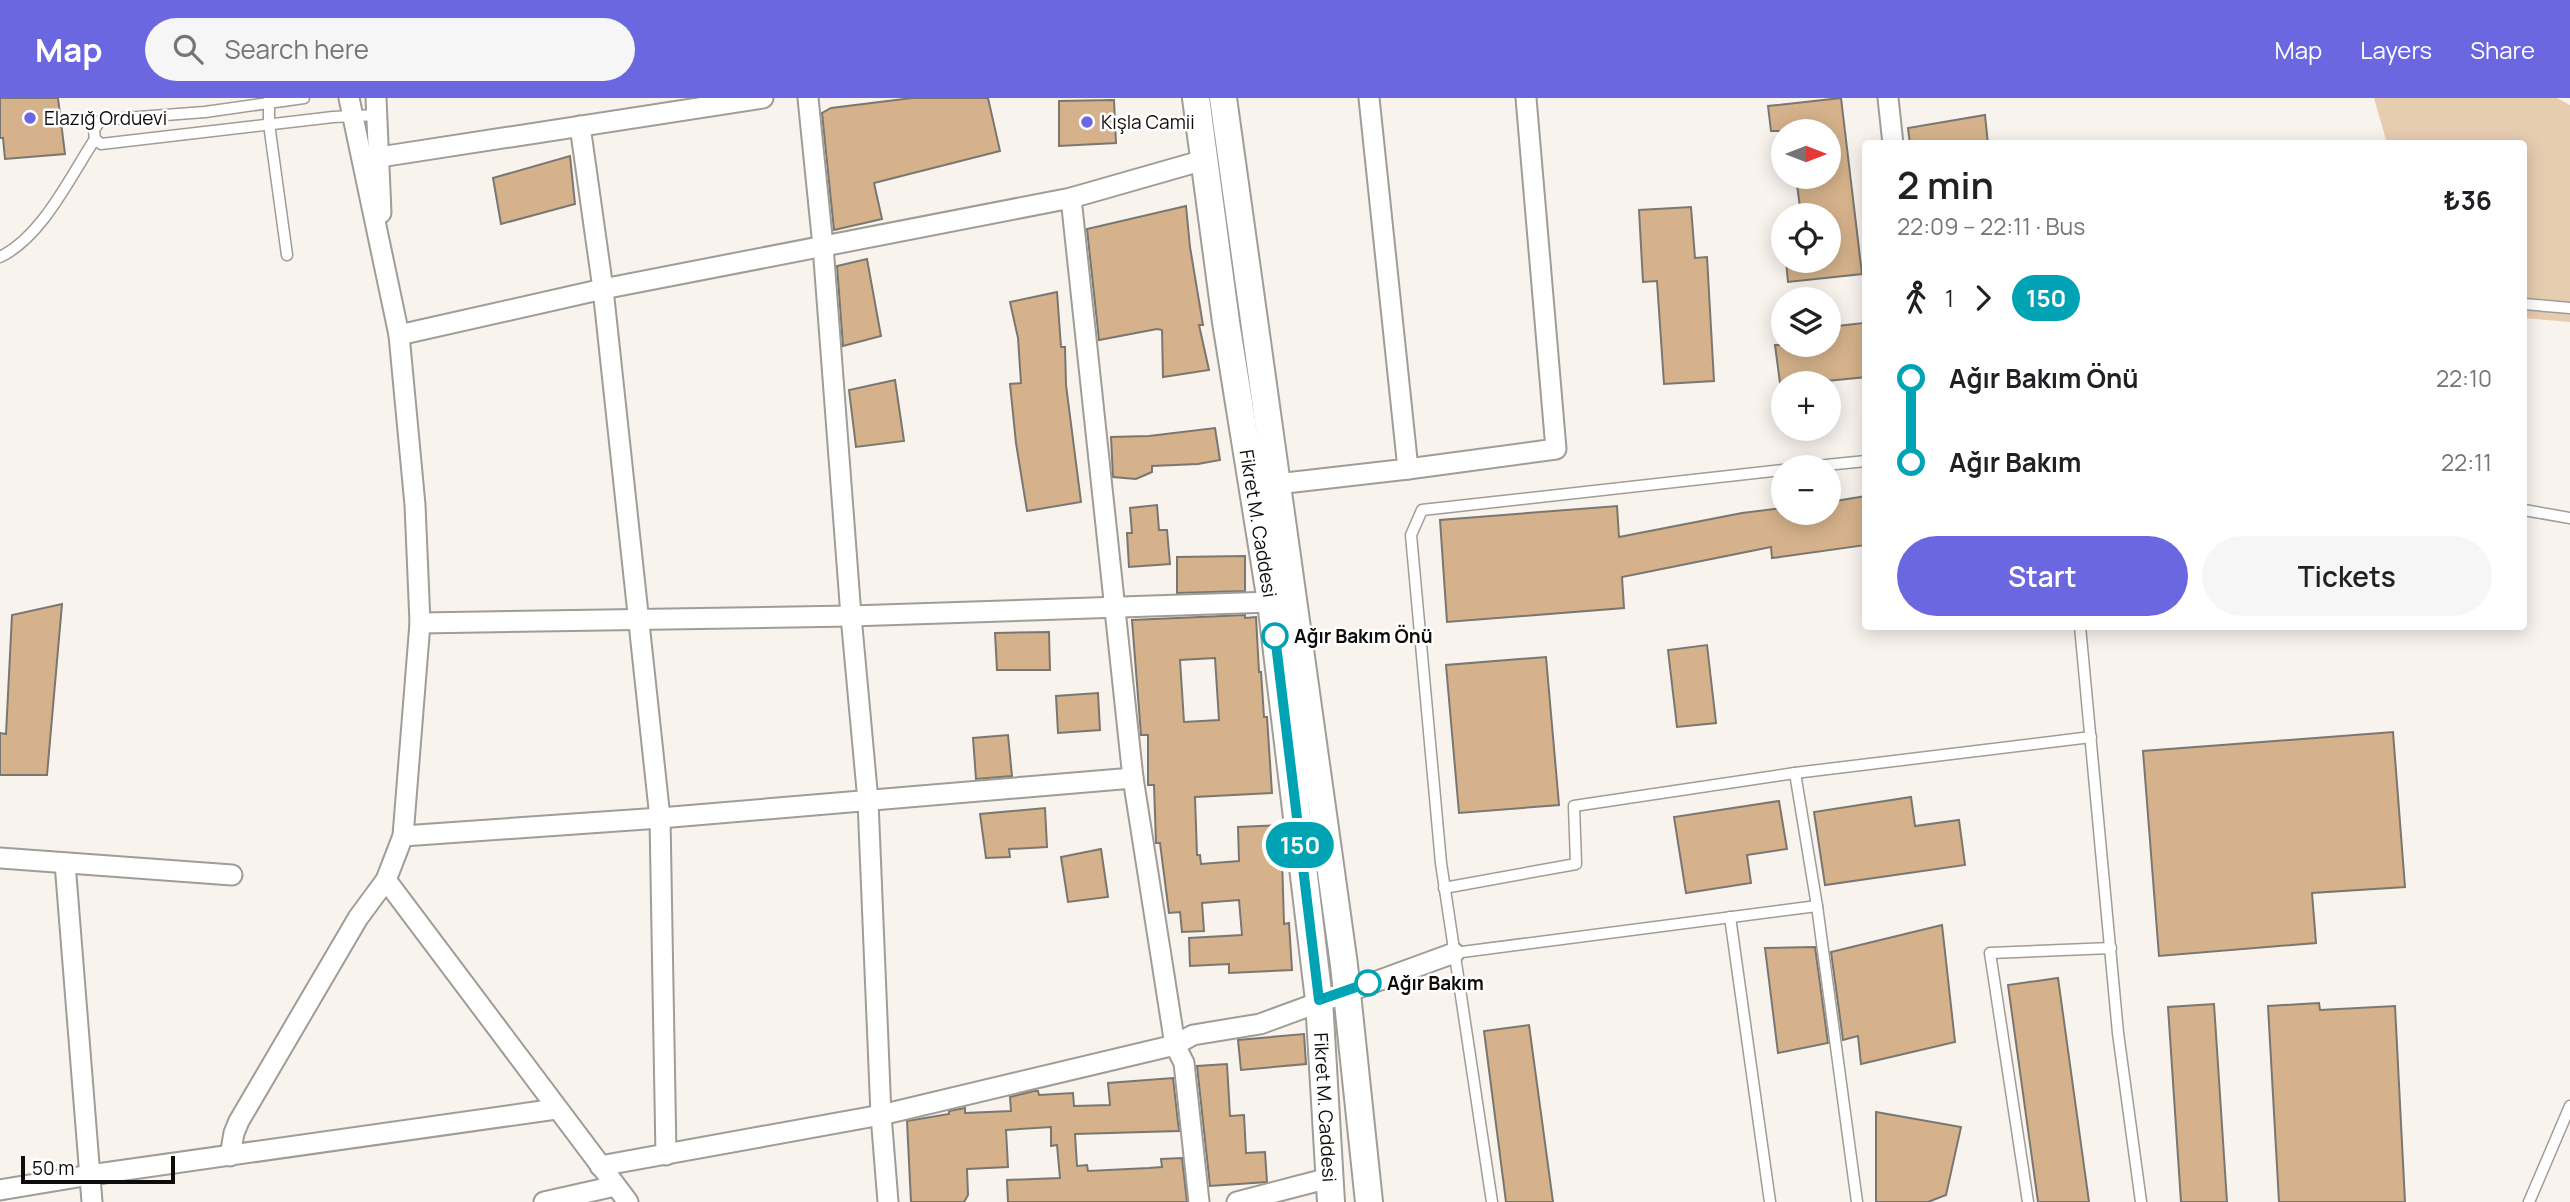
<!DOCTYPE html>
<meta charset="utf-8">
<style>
:root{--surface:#fff;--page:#f6f6f6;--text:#202124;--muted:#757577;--accent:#6b67e1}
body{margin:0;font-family:Manrope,sans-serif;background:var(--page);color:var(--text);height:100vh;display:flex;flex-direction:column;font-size:26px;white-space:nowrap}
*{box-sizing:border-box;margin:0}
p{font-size:23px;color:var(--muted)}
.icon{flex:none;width:38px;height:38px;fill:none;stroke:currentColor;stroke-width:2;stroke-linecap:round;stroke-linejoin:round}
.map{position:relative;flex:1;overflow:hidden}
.panel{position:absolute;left:1862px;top:42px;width:665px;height:490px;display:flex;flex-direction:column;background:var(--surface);border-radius:7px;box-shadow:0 4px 18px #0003}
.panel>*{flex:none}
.badge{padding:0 14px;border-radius:23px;font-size:24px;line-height:46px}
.needle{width:46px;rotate:90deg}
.controls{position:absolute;left:1771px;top:21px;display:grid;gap:14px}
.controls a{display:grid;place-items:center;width:70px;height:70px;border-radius:50%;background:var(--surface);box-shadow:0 4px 18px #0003;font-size:35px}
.scale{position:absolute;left:21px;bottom:18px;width:154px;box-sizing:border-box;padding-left:7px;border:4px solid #0d0c0a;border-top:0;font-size:19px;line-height:24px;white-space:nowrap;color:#0d0c0a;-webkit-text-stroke:5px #fff;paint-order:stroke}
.map>.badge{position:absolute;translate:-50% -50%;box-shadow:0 0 0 4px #fff}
.legs{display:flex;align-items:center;gap:10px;height:77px;padding:0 35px;font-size:23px}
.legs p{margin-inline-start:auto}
.overview{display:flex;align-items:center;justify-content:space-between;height:119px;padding:0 35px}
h1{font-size:38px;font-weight:600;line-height:52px}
.button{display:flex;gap:14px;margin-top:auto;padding:14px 35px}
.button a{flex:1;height:80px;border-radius:42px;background:var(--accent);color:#fff;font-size:28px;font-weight:600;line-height:80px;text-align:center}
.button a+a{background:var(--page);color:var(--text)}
ul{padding:0 35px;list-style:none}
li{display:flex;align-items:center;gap:24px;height:84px;font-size:26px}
li i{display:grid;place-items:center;width:10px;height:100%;margin:0 9px;background:currentColor}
li i::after{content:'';width:18px;height:18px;margin:-9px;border:5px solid;border-radius:50%;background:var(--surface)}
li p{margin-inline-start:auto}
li:first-child i{background:linear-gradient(#0000 50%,currentColor 0)}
li:last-child i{background:linear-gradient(currentColor 50%,#0000 0)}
header{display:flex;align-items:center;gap:42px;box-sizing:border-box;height:98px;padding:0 35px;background:var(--accent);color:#fff}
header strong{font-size:33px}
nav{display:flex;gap:38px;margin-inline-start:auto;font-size:24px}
.search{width:490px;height:63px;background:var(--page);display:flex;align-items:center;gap:18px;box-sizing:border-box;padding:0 24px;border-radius:38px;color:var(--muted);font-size:26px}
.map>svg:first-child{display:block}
.green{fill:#e7cdb0}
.building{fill:#d5b28b;stroke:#7a7670;stroke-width:2;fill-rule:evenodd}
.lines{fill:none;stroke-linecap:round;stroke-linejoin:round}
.lane-casing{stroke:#a09c96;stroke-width:13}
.street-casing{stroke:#a09c96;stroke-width:23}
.secondary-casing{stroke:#a09c96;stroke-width:30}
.lane{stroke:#fff;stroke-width:10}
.street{stroke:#fff;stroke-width:19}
.secondary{stroke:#fff;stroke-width:26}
.line-1-casing{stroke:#fff;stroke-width:16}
.line-1{stroke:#00a3b4;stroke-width:10}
.poi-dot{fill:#6b67e1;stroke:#fff;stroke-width:2.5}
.stop-1-dot{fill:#fff;stroke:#00a3b4;stroke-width:3.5}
.labels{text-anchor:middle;stroke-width:5;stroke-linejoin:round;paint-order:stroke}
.poi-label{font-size:19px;fill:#0d0c0a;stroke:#fff;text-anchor:start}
.street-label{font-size:19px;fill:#0d0c0a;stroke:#fff}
.stop-label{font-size:19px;font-weight:bold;fill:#0d0c0a;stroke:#fff;text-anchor:start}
</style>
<header>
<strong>Map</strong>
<div class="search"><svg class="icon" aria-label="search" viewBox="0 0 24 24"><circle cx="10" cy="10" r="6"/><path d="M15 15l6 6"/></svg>Search here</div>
<nav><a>Map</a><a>Layers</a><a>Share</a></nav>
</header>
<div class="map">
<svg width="2570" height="1104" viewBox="0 0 2570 1104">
<rect width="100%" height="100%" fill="#f9f3ee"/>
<!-- green -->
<path class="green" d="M2374 0H2557L2570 7V224L2524 220V46L2387 45Z"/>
<!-- building -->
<g class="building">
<path d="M0 0H58L65 56 5 61 3 40H0Z"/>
<path d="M912 0H988L1000 53 874 85 882 121 834 132 822 15 831 10Z"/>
<path d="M1841 0 1862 176 1788 184 1786 163H1829V117H1801L1796 79H1829V33H1771L1768 8Z"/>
<path d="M1114 2 1116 45 1059 48V3Z"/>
<path d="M1985 17 1988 46H1910L1908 30Z"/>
<path d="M570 58 575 106 501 126 493 80Z"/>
<path d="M1186 108 1190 149 1203 227H1199L1209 272 1163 279 1162 232 1157 231 1099 242 1087 131Z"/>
<path d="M1691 109 1695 160 1707 159 1714 283 1664 286 1657 183 1643 184 1639 112Z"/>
<path d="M867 161 881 238 843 248 837 168Z"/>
<path d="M1057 194 1061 249H1065L1066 287 1081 404 1027 413 1016 345 1010 286 1021 285 1018 240 1010 204Z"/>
<path d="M1863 225 1866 279 1807 285H1780L1775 247H1829V229Z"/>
<path d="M895 282 904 343 856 349 849 292Z"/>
<path d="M1215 330 1220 362 1198 366 1152 368V374L1136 381 1113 379 1111 339 1149 338Z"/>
<path d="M1866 398V447L1772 460 1771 449 1622 479 1624 510 1447 524 1440 422 1617 408 1619 439 1742 415 1783 410V415H1829V404Z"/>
<path d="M1157 407 1159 432H1167L1170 466 1129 469 1127 435H1132L1130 410Z"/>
<path d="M1245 458V493L1177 495V459Z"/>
<path d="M62 506 47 677H0V635L6 636 12 517Z"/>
<path d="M1245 517V520L1256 519 1259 574H1261L1264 619H1267L1272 695 1195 699 1197 757H1200L1201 766 1239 763 1238 729 1281 727 1284 826 1289 825 1292 872 1229 875V866L1190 868 1189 840 1242 837 1239 802 1202 805 1204 833 1182 834 1180 814 1169 815 1160 745H1156L1154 687H1148V637H1141L1132 522ZM1215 560 1219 622 1184 624 1180 562Z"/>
<path d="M1049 534 1050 572H997L995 535Z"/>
<path d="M1707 547 1716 625 1677 629 1668 552Z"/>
<path d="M1546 559 1559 707 1459 715 1446 567Z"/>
<path d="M1098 595 1100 632 1058 635 1056 598Z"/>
<path d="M2393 634 2405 789 2312 795 2316 845 2159 858 2143 653Z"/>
<path d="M1008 637 1012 678 976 681 973 640Z"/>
<path d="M1911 699 1915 728 1959 722 1965 767 1825 787 1814 714Z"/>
<path d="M1779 703 1787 751 1747 757 1751 785 1686 795 1674 719Z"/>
<path d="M1045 710 1047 749 1009 751 1010 759 986 760 980 716Z"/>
<path d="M1101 751 1108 799 1068 804 1061 759Z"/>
<path d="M1942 827 1955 944 1861 966 1858 938 1843 942 1831 854Z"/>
<path d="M1815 849 1828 945 1778 955 1765 850Z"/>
<path d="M2058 880 2089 1104H2038L2008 887Z"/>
<path d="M2319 905 2320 912 2395 908 2405 1104H2279L2268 908Z"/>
<path d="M2214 906 2227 1104H2181L2168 909Z"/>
<path d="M1529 927 1553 1104H1506L1484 933Z"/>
<path d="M1304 936 1306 966 1241 972 1238 942Z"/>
<path d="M1227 966 1230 1018 1244 1017 1246 1055 1265 1054 1267 1084 1210 1088 1197 968Z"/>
<path d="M1173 980 1179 1033 1075 1036 1077 1068 1087 1067 1088 1073 1149 1070 1162 1069 1161 1061 1182 1060 1187 1104H1008L1007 1082 1060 1080 1057 1047 1051 1048V1029L1006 1032 1008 1069 967 1071 968 1097 964 1104H911L907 1023 949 1016V1013L965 1010V1015L1011 1013 1010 999 1034 993H1038L1039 997 1073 995 1074 1008 1110 1007 1108 985Z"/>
<path d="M1876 1014 1961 1029 1946 1097 1928 1104H1876Z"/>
</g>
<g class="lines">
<!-- lane casing -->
<g class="lane-casing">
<g id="lane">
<path d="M304 0 205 14 112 21 100 23 94 32 95 41 101 46 333 19 378 17"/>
<path d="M269 1V26L287 157"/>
<path d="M0 159C42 139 70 79 95 41"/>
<path d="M2524 206 2570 210"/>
<path d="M1806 369 1866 363"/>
<path d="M2524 412 2570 420"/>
<path d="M2080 528 2118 935 2141 1104"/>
<path d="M1795 675 1817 808 1857 1104"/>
<path d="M1444 790 1576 766 1574 708 1795 675 2091 639"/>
<path d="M1730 819 1770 1104"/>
<path d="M1454 855 1817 808"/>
<path d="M1492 1104 1441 765 1411 437 1422 412 1783 372"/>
<path d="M2028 1104 1990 855 2111 850"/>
<path d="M2529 1104 2570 1008"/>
</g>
</g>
<!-- street casing -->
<g class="street-casing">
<g id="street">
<path d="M376 0 381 115"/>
<path d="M808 0 823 148 851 518 868 703 881 1017 888 1104"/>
<path d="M1888 0 1893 46"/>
<path d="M580 28 603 191 660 720 666 1057"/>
<path d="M380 59 763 0"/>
<path d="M399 237 603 191 1071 100"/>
<path d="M1408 371 1556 351 1526 0"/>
<path d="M1277 386 1408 371 1369 0"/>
<path d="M420 525 851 518 1271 504"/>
<path d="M403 738 660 720 1133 680"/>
<path d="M0 760 232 777"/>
<path d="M65 765 92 1104"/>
<path d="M386 782 628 1104"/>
<path d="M230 1058 234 1035 239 1023 358 820 386 782 403 738 420 525 415 407 399 237 349 0"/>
<path d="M600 1068 881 1017 1175 947 1193 937 1260 926 1454 855"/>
<path d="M0 1092 90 1077 556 1011"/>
<path d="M544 1104 615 1088"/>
<path d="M1199 1104 1184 965 1175 947 1133 680 1071 100 1204 62"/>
<path d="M1237 1104 1329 1080"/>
</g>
</g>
<!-- secondary casing -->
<g class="secondary-casing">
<g id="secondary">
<path id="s1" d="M1196 0 1226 224 1271 504 1319 902 1331 1104"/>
<path d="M1223 0 1344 867 1369 1104"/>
</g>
</g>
<!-- lane -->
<use href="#lane" class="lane"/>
<!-- street -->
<use href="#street" class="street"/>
<!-- secondary -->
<use href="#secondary" class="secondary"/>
</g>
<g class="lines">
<!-- line-1 casing -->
<g class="line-1-casing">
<path id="line-1" d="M1275 538 1319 902 1368 885"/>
</g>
<!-- line-1 -->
<use href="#line-1" class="line-1"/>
</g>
<!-- markers -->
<g class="poi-dot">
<circle cx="30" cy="20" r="7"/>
<circle cx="1087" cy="24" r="7"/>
</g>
<g class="stop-1-dot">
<circle cx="1275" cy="538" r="12"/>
<circle cx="1368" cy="885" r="12"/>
</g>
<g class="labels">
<!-- poi labels -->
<g class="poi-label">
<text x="44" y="27">Elazığ Orduevi</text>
<text x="1101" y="31">Kışla Camii</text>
</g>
<!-- street labels -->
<g class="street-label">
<text dy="7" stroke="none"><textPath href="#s1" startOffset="430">Fikret M. Caddesi</textPath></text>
<text dy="7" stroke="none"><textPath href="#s1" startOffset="1018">Fikret M. Caddesi</textPath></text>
</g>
<!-- stop labels -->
<g class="stop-label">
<text x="1294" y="545">Ağır Bakım Önü</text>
<text x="1387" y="892">Ağır Bakım</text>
</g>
</g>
</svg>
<div class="controls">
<a><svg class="needle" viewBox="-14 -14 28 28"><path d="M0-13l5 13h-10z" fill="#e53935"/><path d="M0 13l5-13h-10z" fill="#757577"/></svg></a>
<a><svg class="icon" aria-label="locate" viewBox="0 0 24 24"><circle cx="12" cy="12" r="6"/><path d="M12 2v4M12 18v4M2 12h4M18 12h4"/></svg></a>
<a><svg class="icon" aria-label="layers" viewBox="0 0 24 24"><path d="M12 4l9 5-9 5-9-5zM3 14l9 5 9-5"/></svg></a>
<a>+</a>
<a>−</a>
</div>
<div class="scale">50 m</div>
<b class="badge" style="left:1300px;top:747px;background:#00a3b4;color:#fff">150</b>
<section class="panel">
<div class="overview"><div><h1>2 min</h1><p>22:09 – 22:11 · Bus</p></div><b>₺36</b></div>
<div class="legs"><svg class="icon" aria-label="walk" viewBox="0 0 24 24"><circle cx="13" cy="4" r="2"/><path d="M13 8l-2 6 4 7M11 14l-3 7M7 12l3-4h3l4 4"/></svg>1<svg class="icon" aria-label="forward" viewBox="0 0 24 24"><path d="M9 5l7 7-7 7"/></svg><b class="badge" style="background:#00a3b4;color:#fff">150</b></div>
<ul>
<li><i style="color:#00a3b4"></i><b>Ağır Bakım Önü</b><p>22:10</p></li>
<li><i style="color:#00a3b4"></i><b>Ağır Bakım</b><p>22:11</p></li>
</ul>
<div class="button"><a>Start</a><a>Tickets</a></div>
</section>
</div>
